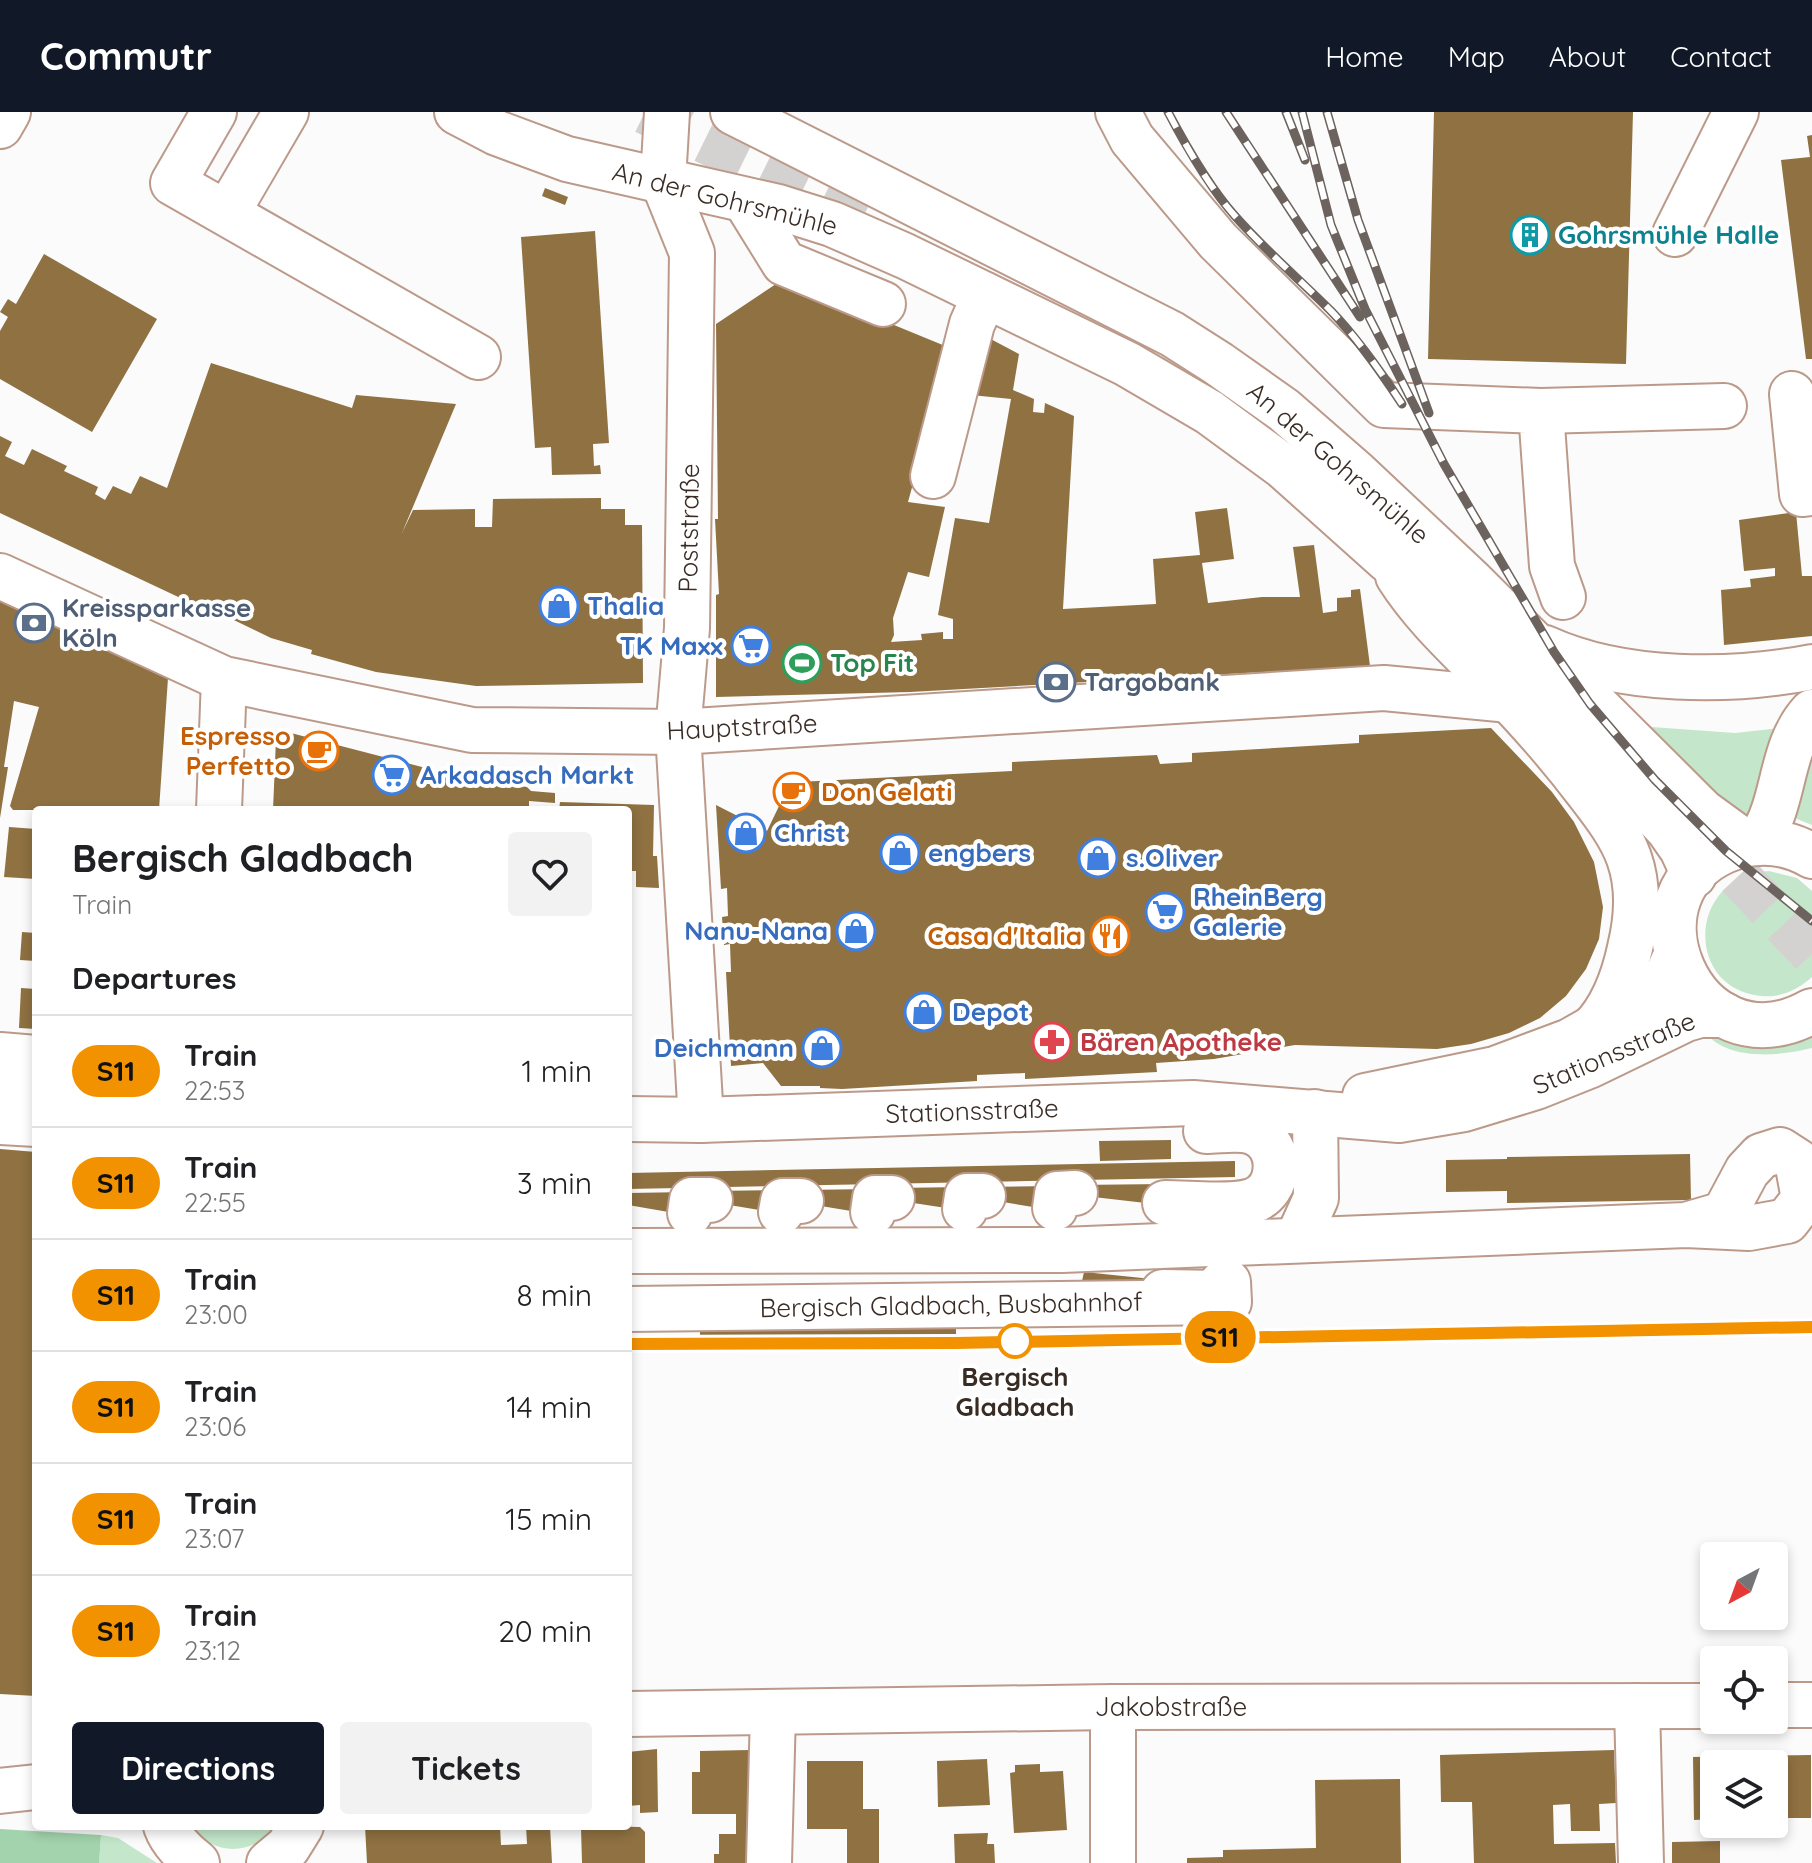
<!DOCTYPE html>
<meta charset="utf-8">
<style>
:root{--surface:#fff;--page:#f2f2f2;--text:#202124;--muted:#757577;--line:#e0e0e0;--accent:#111827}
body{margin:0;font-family:Quicksand,sans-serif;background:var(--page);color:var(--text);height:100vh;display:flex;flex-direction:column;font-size:30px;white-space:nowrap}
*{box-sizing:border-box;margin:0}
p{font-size:26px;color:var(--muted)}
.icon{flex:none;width:44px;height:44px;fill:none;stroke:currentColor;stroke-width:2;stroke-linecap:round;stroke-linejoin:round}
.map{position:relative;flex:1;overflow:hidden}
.panel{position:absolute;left:32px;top:694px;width:600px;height:1024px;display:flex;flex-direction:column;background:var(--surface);border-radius:8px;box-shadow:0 4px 12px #0003}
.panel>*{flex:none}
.badge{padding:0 16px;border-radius:26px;font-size:28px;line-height:52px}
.needle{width:52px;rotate:221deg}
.fabs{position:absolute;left:1700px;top:1430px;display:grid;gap:16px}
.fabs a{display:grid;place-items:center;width:88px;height:88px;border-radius:8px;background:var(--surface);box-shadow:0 4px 12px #0003;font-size:40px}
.map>.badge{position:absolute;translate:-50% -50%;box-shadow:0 0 0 4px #fff}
h2{padding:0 40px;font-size:30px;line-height:72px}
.round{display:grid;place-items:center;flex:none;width:84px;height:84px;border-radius:8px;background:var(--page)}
.summary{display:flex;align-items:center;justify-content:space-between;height:136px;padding:0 40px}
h1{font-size:38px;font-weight:700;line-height:60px}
.primary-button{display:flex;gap:16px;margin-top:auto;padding:16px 40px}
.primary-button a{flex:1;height:92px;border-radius:8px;background:var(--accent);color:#fff;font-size:32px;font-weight:700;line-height:92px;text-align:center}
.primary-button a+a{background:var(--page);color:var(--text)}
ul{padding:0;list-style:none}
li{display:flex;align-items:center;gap:24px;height:112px;padding:0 40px;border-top:2px solid var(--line)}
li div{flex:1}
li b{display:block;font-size:30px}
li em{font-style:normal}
li .badge{min-width:88px;font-weight:700;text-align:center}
header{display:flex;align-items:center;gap:48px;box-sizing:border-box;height:112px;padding:0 40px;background:var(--accent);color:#fff}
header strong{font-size:38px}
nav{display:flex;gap:44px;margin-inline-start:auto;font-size:28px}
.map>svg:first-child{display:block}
.green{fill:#c4e7cb}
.forest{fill:#a2d3ac}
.building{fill:#8f7142}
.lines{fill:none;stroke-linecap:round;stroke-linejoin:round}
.major-tunnel{stroke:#d4d2d0;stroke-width:44;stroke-dasharray:44 22;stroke-linecap:butt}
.minor-casing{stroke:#bc9a8a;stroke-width:48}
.major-casing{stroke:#bc9a8a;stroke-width:48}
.minor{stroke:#fff;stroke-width:44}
.major{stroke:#fff;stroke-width:44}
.rail-casing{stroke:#6d635e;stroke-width:9}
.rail{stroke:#fff;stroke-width:6;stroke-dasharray:18;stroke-linecap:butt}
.line-casing{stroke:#fff;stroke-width:18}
.line{stroke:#f39200;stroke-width:12}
.stop-dot{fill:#fff;stroke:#f39200;stroke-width:4}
.labels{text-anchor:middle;stroke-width:8;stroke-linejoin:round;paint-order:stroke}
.street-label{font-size:26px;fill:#392c25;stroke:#fff}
.culture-label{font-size:26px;font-weight:bold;fill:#0d838f;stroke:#fff;text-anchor:start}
.shop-label{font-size:26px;font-weight:bold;fill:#366cbe;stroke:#fff;text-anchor:start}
.service-label{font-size:26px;font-weight:bold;fill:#4e5e75;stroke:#fff;text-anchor:start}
.leisure-label{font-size:26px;font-weight:bold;fill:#27864d;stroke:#fff;text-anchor:start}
.food-label{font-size:26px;font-weight:bold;fill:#c56008;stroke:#fff;text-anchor:end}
.health-label{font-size:26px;font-weight:bold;fill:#be3a42;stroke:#fff;text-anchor:start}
.stop-label{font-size:26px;font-weight:bold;fill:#392c25;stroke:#fff}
</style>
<header>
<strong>Commutr</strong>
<nav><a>Home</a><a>Map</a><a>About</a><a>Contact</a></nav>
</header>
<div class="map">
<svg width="1812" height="1751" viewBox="0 0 1812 1751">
<rect width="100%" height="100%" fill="#fbfbfb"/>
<!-- green -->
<g class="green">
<path d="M1624 613 1735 621 1780 616 1751 704 1743 710Z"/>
<path d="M1809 642 1812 644V713L1797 707 1794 701Z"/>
<path d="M1769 759 1797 766 1812 779V865C1798 878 1780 886 1761 884 1683 876 1688 763 1769 759Z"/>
<path d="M1707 923C1751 936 1766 944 1812 926V936C1780 944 1732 949 1707 923Z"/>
<path d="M192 1714H277C256 1743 212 1746 192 1714Z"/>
<path d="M101 1723 118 1726 157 1751H99Z"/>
</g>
<!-- forest -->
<path class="forest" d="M0 1717 101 1723 99 1751H0Z"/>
<!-- building -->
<g class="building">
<path d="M1434 0H1633L1626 252 1428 247Z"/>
<path d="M1812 23V247H1806L1781 48 1810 45 1807 24Z"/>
<path d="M545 76 568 85 565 93 542 84Z"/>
<path d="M595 119 609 331 593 332 594 354 600 353 601 362 552 363 551 335 535 336 521 125Z"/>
<path d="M44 142 157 207 92 320 0 267V219L8 205 0 200 8 187 16 192Z"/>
<path d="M776 172 871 207 877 206 950 236 908 390 945 395 929 465 908 460 893 506 894 523 891 530 922 528 921 522 943 520V527H953V507L938 503 955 406 989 411 1011 287 971 283 985 224 1019 242 1013 278 1034 287 1033 300 1044 301 1045 291 1074 304 1063 497 1156 492 1153 447 1200 443 1195 400 1227 396 1234 447 1202 451 1208 491 1262 485H1300L1293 435 1314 433 1323 501 1337 499V486L1351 485V478L1360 477 1370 554 910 580 716 585V483L719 482 715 407H718L716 212Z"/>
<path d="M211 251 352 296 356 283 456 292 402 421 413 398 475 397V415H492L493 387 601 386V397H625V413H642L643 571 476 574 376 560 311 542 312 538 271 526 209 496 208 499 0 401V324L12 330 5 344 24 353 32 337 67 354 64 359 98 375 95 382 105 388 113 374 131 382 140 364 167 376Z"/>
<path d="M1796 400 1802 464H1812V524L1724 533 1721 478 1751 475 1750 467 1775 464V456L1744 459 1739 408Z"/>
<path d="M0 487 168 566 159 698H13L10 694 39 595 14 589 4 655H8L0 706Z"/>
<path d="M1491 616 1552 680 1574 710 1594 750 1603 795 1599 827 1586 857 1566 884 1540 906 1509 921 1471 932 1437 937 1295 933 1214 947 1156 951 1157 960 1025 967V961L977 963V969L842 977 820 976V974H781L763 951 731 954 726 860H731L730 832 724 833 722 805 728 804 727 776 721 777 716 693 767 719 780 692 779 671 1012 659V650L1157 643 1160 652 1192 650V641L1359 631V623Z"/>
<path d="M287 620 449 662 527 675 531 679 555 681V691L529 689V698H273L276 627Z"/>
<path d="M560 690 654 693 653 744H657L659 776 636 775V759H628V698H559Z"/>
<path d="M9 715 36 717V767L4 765Z"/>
<path d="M22 820 36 821V849L20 848Z"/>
<path d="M21 876 36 877V917L19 916Z"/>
<path d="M1171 1028V1047L1100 1049 1099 1029Z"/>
<path d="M0 1037 36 1040V1584L0 1582Z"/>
<path d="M1690 1042 1691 1088 1507 1091V1079L1446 1080V1048L1507 1047V1045Z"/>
<path d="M1235 1049V1065L628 1077V1061Z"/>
<path d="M1165 1072 1163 1093 1076 1083 1077 1073Z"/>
<path d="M1055 1074 1051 1098 985 1087V1075Z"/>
<path d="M963 1075 959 1098 894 1088 895 1076Z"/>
<path d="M872 1077 869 1102 803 1091V1078Z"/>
<path d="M781 1078 777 1101 711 1090 713 1079Z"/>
<path d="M690 1080 686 1103 628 1093V1081Z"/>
<path d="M1084 1160 1171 1169 1078 1187Z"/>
<rect x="700" y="1199" width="256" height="32"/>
<path d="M657 1637 658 1700 640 1701V1693L628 1694V1640Z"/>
<path d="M750 1638 751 1751H714V1742H719V1722H736V1702H692V1660H700V1639Z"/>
<path d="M1614 1638 1616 1691 1599 1692 1600 1719H1571L1570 1692 1553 1693 1554 1732 1615 1731 1616 1751H1474L1472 1690H1441L1440 1643Z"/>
<path d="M1811 1643V1706H1774V1652H1714V1707L1694 1708 1693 1645Z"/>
<path d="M987 1647 990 1693 938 1695 937 1649Z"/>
<path d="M807 1649H863V1697H879V1751H847V1717H807Z"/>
<path d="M1040 1652V1660L1063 1659 1067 1718 1014 1721 1010 1661 1015 1660V1653Z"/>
<path d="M1400 1667 1401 1751H1187V1746L1223 1745V1738L1316 1736 1315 1668Z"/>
<path d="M365 1714H500L501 1733 527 1732 526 1714H550L552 1751H367Z"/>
<path d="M596 1714 640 1715 645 1720V1751H582L581 1716Z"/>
<path d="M988 1721 987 1732H994L995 1751H955L954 1722Z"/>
<path d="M1720 1729V1751H1672V1730Z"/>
</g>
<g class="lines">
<!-- major-tunnel -->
<g class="major-tunnel">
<path d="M645 0 869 110"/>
<path d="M1693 716 1812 842"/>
</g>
<!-- minor casing -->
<g class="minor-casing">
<g id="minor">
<path d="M214 0 173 71 478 245"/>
<path d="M1118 0 1132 27 1218 129 1384 293 1541 299 1552 454 1563 485"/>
<path d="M0 14 8 0"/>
<path d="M663 69 692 141 687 516 678 620 701 1008"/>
<path d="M745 88 784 151 883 192"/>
<path d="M227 101 286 0"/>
<path d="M1675 122 1736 0"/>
<path d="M1792 282 1802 382 1812 381"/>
<path d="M1541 299 1724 294"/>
<path d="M933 364 972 212 985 183"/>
<path d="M0 464 224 567 472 618 678 620 1384 576 1510 588"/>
<path d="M1398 464C1424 505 1461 538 1495 573 1527 606 1559 642 1587 679 1603 700 1620 721 1629 746 1639 774 1637 807 1630 836 1624 864 1612 897 1591 918"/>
<path d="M219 698 224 567"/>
<path d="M0 943 36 946"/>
<path d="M0 975 36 978"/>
<path d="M1365 984 1495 957 1570 929 1644 887 1665 868 1676 843"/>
<path d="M628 1007 701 1008 1193 991 1399 1008 1464 997 1536 975 1591 953 1686 907 1700 903H1724"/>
<path d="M0 1010 36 1012"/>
<path d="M1165 1091C1190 1091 1229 1096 1252 1089 1282 1079 1284 1034 1255 1021 1242 1015 1221 1019 1206 1019"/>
<path d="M1055 1096 1057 1082 1075 1081"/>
<path d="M965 1097 967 1084H983"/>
<path d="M781 1100 783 1089H801"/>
<path d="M873 1100 875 1086H892"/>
<path d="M690 1101 692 1088H710"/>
<path d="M1297 1128 1316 1086 1315 1000"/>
<path d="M628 1139 1062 1138 1686 1113 1749 1116 1787 1109 1804 1087 1797 1049 1780 1038 1761 1044 1747 1059 1724 1102 1686 1113"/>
<path d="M628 1197 1229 1190 1228 1170 1222 1171 1220 1181 1163 1180"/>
<path d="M1774 1593H1812"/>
<path d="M1637 1594 1641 1751"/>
<path d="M628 1602 1113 1595 1714 1594"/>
<path d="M0 1679 36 1675"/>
<path d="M166 1714C172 1730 184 1741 197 1751"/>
<path d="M269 1751 288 1735 301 1714"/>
<path d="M769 1751 773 1600"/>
<path d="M1113 1751V1595"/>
</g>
</g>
<!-- major casing -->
<g class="major-casing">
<g id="major">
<path d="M457 0 497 21 567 47 778 95 832 112 905 144 1127 252 1209 300 1284 355 1388 448 1452 497 1552 592 1668 717 1682 737 1694 763"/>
<path d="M733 0 1172 222 1219 252 1284 298 1355 360 1472 470 1703 700 1747 732"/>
<path d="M663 69 667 0"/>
<path d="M1545 536C1622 571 1730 571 1812 555"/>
<path d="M1758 730C1787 690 1778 637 1812 600"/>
<path d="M1812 744C1788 730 1762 727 1735 735 1612 775 1693 966 1812 899"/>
</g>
</g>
<!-- minor -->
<use href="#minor" class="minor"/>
<!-- major -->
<use href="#major" class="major"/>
<!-- rail casing -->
<g class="rail-casing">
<g id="rail">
<path d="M1168 0C1186 34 1209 75 1235 104 1265 138 1299 167 1331 199 1358 227 1381 260 1402 292"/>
<path d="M1226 0 1360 205"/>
<path d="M1286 0 1305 48"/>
<path d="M1302 0 1331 113 1365 197 1444 352 1554 540 1590 592 1655 668 1726 739 1812 809"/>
<path d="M1327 0 1358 108 1429 301"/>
<path d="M628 1232 956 1231 1812 1214"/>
</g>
</g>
<!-- rail -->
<use href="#rail" class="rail"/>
</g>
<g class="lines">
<!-- line casing -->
<g class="line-casing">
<path id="line" d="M628 1232 956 1231 1812 1215"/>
</g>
<!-- line -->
<use href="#line" class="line"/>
</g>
<!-- icons -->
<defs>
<g id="building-ring" transform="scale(2)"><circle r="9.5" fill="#fff" stroke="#0f9aa8" stroke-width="1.5"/><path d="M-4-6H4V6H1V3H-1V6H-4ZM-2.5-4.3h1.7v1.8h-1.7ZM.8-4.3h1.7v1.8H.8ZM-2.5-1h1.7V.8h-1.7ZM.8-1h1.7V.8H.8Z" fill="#0f9aa8"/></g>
<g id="shop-ring" transform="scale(2)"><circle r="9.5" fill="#fff" stroke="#3f7fe0" stroke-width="1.5"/><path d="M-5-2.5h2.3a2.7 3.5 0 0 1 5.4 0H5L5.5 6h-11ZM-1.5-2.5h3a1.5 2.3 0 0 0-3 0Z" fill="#3f7fe0"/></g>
<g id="bank-ring" transform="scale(2)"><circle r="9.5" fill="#fff" stroke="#5c6f8a" stroke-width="1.5"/><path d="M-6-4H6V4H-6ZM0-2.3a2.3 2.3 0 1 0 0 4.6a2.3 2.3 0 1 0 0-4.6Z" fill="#5c6f8a"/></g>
<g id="supermarket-ring" transform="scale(2)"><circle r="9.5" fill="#fff" stroke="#3f7fe0" stroke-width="1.5"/><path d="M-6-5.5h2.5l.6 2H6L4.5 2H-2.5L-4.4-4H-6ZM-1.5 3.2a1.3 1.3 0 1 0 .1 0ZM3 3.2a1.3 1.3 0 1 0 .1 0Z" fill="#3f7fe0"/></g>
<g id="stadium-ring" transform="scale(2)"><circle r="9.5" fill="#fff" stroke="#2e9e5b" stroke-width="1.5"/><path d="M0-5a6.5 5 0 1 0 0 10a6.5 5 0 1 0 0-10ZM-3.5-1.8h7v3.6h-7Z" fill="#2e9e5b"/></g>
<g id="cafe-ring" transform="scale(2)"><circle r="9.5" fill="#fff" stroke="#e8710a" stroke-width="1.5"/><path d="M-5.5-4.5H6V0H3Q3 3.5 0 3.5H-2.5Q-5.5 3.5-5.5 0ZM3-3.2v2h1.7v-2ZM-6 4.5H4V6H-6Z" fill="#e8710a"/></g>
<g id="restaurant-ring" transform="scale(2)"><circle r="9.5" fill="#fff" stroke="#e8710a" stroke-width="1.5"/><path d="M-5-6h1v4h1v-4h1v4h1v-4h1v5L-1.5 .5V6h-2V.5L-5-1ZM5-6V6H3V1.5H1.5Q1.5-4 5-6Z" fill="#e8710a"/></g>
<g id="pharmacy-ring" transform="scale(2)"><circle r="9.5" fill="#fff" stroke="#e0444e" stroke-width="1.5"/><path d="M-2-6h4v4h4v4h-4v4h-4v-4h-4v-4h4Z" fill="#e0444e"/></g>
</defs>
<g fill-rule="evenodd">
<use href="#building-ring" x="1530" y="123"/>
<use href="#shop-ring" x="559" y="494"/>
<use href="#bank-ring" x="34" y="511"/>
<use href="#supermarket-ring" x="751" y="534"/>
<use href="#stadium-ring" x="802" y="551"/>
<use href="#bank-ring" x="1056" y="570"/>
<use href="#cafe-ring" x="319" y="639"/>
<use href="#supermarket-ring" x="392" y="663"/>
<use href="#cafe-ring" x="793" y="680"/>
<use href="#shop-ring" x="746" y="721"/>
<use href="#shop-ring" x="900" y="741"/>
<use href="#shop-ring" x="1098" y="746"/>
<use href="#supermarket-ring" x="1165" y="800"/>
<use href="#shop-ring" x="856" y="819"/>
<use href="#restaurant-ring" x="1110" y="824"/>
<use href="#shop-ring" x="924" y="900"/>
<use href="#pharmacy-ring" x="1052" y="930"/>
<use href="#shop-ring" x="822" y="936"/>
</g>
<!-- markers -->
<circle class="stop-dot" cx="1015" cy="1229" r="16"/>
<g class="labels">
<!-- street labels -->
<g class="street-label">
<text transform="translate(725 87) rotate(14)" y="9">An der Gohrsmühle</text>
<text transform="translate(1338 351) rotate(41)" y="9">An der Gohrsmühle</text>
<text transform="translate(689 416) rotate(-89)" y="9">Poststraße</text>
<text transform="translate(742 615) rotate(-3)" y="9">Hauptstraße</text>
<text transform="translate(1614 941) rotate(-23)" y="9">Stationsstraße</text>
<text transform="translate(972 999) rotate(-2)" y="9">Stationsstraße</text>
<text transform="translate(951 1193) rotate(-1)" y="9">Bergisch Gladbach, Busbahnhof</text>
<text x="1171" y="1604">Jakobstraße</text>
</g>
<!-- culture labels -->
<g class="culture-label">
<text x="1558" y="132">Gohrsmühle Halle</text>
</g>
<!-- shop labels -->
<g class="shop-label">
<text x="587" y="503">Thalia</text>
<text x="723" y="543" text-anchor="end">TK Maxx</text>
<text x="420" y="672">Arkadasch Markt</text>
<text x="774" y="730">Christ</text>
<text x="928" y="750">engbers</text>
<text x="1126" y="755">s.Oliver</text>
<text x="1193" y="794">RheinBerg<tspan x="1193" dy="30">Galerie</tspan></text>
<text x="828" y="828" text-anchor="end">Nanu-Nana</text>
<text x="952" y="909">Depot</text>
<text x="794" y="945" text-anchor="end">Deichmann</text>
</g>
<!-- service labels -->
<g class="service-label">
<text x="62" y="505">Kreissparkasse<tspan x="62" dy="30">Köln</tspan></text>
<text x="1084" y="579">Targobank</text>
</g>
<!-- leisure labels -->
<g class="leisure-label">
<text x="830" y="560">Top Fit</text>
</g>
<!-- food labels -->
<g class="food-label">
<text x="291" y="633">Espresso<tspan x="291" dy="30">Perfetto</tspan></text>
<text x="821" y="689" text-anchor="start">Don Gelati</text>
<text x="1082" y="833">Casa d'Italia</text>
</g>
<!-- health labels -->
<g class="health-label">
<text x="1080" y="939">Bären Apotheke</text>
</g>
<!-- stop labels -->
<g class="stop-label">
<text x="1015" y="1274">Bergisch<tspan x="1015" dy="30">Gladbach</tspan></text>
</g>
</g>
</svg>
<div class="fabs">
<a><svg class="needle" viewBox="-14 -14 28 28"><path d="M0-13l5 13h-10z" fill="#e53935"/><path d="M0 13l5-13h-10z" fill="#757577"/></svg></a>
<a><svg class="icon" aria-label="locate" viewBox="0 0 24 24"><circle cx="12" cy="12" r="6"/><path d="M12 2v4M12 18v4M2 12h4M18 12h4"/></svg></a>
<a><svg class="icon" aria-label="layers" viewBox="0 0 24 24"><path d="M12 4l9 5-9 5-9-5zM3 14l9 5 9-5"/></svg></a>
</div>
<b class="badge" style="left:1220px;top:1225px;background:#f39200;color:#111">S11</b>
<section class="panel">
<div class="summary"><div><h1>Bergisch Gladbach</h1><p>Train</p></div><a class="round"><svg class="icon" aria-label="heart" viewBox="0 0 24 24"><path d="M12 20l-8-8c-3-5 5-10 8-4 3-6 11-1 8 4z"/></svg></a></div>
<h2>Departures</h2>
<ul>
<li><span class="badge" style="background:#f39200;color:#111">S11</span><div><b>Train</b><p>22:53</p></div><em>1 min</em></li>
<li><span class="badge" style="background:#f39200;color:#111">S11</span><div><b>Train</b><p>22:55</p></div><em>3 min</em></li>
<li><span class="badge" style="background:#f39200;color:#111">S11</span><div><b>Train</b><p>23:00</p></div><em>8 min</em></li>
<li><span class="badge" style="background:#f39200;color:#111">S11</span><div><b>Train</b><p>23:06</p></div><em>14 min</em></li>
<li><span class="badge" style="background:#f39200;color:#111">S11</span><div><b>Train</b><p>23:07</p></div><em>15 min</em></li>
<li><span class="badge" style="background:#f39200;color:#111">S11</span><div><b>Train</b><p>23:12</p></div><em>20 min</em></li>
</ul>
<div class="primary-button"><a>Directions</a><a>Tickets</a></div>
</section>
</div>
